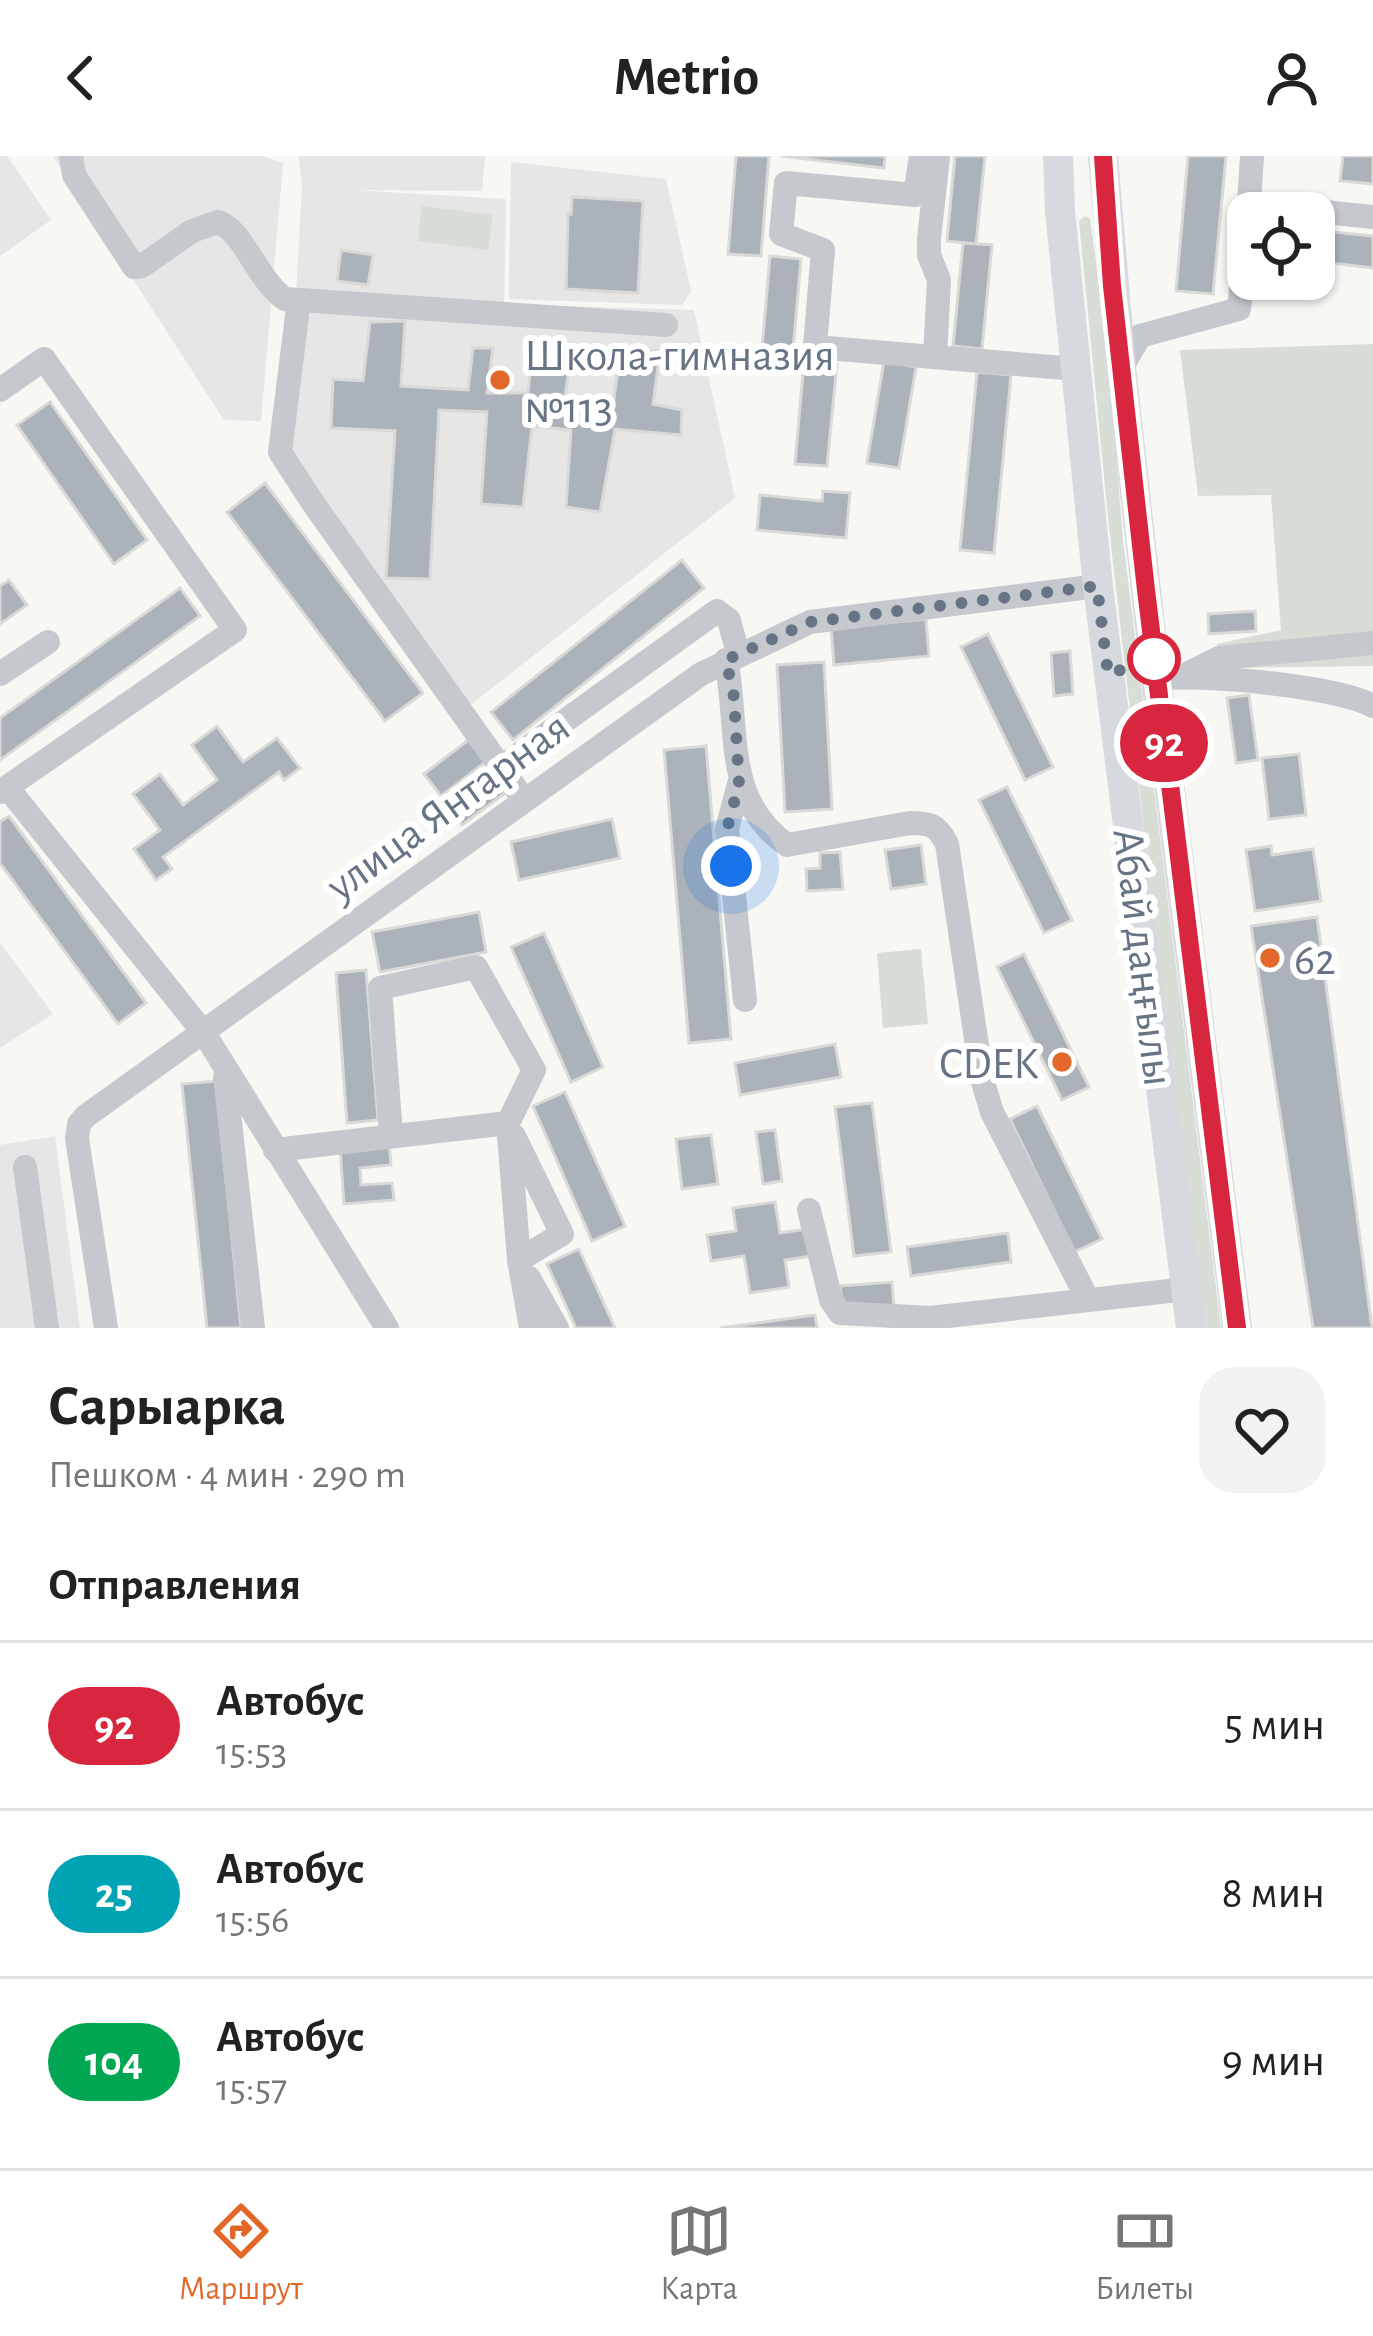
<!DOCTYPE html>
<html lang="ru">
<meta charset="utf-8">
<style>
:root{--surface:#fff;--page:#f2f2f2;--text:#222;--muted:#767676;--line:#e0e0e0;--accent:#e26829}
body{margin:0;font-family:"Alegreya Sans",sans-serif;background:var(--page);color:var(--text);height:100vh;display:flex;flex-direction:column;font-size:45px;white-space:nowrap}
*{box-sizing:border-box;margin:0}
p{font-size:39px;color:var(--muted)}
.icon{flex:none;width:66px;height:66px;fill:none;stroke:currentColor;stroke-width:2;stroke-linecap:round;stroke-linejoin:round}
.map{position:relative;height:1172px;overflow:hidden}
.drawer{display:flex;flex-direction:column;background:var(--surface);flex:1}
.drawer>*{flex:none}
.badge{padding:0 24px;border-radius:39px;font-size:42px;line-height:78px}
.fabs{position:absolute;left:1227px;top:36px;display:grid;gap:24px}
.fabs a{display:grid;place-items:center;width:108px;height:108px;border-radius:24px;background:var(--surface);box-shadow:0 3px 9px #0004;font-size:60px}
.you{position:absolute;width:60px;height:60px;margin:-30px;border:9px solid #fff;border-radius:50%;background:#1a73e8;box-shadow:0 0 0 18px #1a73e833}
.map>.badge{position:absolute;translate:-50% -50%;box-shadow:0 0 0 6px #fff}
h2{padding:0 48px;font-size:45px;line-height:108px}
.round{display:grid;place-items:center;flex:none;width:126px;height:126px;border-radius:36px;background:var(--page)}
.head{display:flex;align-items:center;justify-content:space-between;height:204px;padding:0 48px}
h1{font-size:57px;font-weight:700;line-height:90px}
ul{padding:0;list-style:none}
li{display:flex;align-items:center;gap:36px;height:168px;padding:0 48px;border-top:3px solid var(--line)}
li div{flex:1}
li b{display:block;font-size:45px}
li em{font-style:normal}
li .badge{min-width:132px;font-weight:700;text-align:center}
header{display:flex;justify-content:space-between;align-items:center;height:156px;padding:0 48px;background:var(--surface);font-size:54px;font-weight:700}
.menu{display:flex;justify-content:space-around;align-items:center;height:168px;border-top:3px solid var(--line);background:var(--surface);font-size:33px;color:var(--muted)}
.menu a{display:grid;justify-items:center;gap:6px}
.menu .active{color:var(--accent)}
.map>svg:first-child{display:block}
.built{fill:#e5e6e5}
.green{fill:#d8ded5}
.building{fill:#acb2b9;stroke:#d9d9d7;stroke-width:3}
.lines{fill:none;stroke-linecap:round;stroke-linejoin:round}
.minor{stroke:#c5c8cc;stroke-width:24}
.major{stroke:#d6dadf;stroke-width:30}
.line-casing{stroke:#fff;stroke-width:27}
.line{stroke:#d7263d;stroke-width:18}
.walk{stroke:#667485;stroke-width:12;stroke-dasharray:0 21.6}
.poi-dot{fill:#e26829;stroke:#fff;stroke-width:4.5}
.stop-dot{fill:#fff;stroke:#d7263d;stroke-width:6}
.labels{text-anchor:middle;stroke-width:12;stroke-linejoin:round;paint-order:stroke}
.poi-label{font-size:45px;fill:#667485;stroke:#fff;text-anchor:start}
.street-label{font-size:45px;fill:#667485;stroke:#fff}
</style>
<header><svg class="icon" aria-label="back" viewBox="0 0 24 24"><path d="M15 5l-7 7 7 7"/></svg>Metrio<svg class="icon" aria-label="person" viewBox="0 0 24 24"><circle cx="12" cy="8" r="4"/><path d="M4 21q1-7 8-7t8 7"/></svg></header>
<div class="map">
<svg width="1373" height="1172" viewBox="0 0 1373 1172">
<rect width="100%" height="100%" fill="#f7f7f4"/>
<!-- built -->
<g class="built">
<path d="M0 0H7L51 64 0 100Z"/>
<path d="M53 0H262L283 7 261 265 224 264Z"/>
<path d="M299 0H485L482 35 352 34 506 43 504 148 694 154 735 342 469 550 287 293 302 33Z"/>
<path d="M511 6 666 23 691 135 682 149 509 143Z"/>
<path d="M0 787 53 858 0 892Z"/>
<path d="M55 980 80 1172H0V989Z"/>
</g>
<!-- green -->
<g class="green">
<path d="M422 50 493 59 488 94 418 85Z"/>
<path d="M1085 60 1090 62 1106 177 1123 384 1221 1172H1206L1183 1012 1109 372 1079 65Z"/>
<path d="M1373 188V510L1219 512 1217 488 1281 474 1271 339 1198 340 1180 194Z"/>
<path d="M921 793 928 868 883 872 877 797Z"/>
</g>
<!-- building -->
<g class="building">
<path d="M736 0H769L761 100 728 98Z"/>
<path d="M781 0H885L884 12Z"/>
<path d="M955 0H985L976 88 947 85Z"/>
<path d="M1188 0H1226L1213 138 1176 135Z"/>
<path d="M1343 0H1373V28L1340 25Z"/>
<path d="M572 41 643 45 638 137 566 133 568 57 571 58Z"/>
<path d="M1314 74 1373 80V112L1314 105Z"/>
<path d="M963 87 992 89 982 193 953 190Z"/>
<path d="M341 94 373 99 368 129 337 125Z"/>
<path d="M770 100 801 103 792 206 761 204Z"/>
<path d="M405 165 401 230 468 234 473 192H493L487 237H528L532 194 571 196 565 241 614 243 621 192 660 195 653 248 682 254 681 279 615 273 600 356 566 351 571 274 532 270 523 351 481 348 487 256 439 254 430 423 386 422 395 275 331 272 333 223 363 225 370 166Z"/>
<path d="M804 205 837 208 827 310 795 308Z"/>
<path d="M884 205 916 211 899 312 867 307Z"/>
<path d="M977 216 1011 219 994 397 960 394Z"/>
<path d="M50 246 147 384 114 408 17 269Z"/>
<path d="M265 327 423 537 385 565 227 356Z"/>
<path d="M823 335 850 337 846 382 757 374 760 339 822 345Z"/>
<path d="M682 404 704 432 513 584 491 556Z"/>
<path d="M9 424 27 449 0 468V430Z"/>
<path d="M180 432 200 460 0 604V562Z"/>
<path d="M1255 455 1256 475 1209 478 1208 458Z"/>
<path d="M926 463 929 500 834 509 831 472Z"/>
<path d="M988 478 1053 611 1025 624 961 491Z"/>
<path d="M1070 495 1073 538 1054 540 1051 497Z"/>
<path d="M824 506 832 653 785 656 777 509Z"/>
<path d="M1249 539 1258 604 1236 607 1227 542Z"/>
<path d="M217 570 243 606 277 582 300 612 284 624 279 616 163 701 172 713 156 724 134 693 160 674 133 638 160 618 183 649 217 624 192 589Z"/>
<path d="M471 582 488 604 441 640 424 618Z"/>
<path d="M706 590 731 883 689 887 664 594Z"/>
<path d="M1299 598 1306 659 1269 663 1262 602Z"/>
<path d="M494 612 509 634 462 669 454 658 481 638 473 626Z"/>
<path d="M1007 631 1072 764 1044 777 979 644Z"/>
<path d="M9 660 146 847 118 868 0 707V666Z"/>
<path d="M612 663 620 702 519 724 511 686Z"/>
<path d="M921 689 926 728 891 733 885 694Z"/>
<path d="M1271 690 1272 699 1313 693 1321 745 1255 755 1246 694Z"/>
<path d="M840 696 843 733 807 735 806 713 820 712V697Z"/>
<path d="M479 756 486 796 380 816 372 776Z"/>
<path d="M1317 761 1372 1172H1313L1251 770Z"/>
<path d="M544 777 603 911 571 926 511 791Z"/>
<path d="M1024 798 1089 931 1062 944 997 811Z"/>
<path d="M366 814 378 964 347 967 336 817Z"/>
<path d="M835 888 841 921 740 939 735 907Z"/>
<path d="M216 925 241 1172H207L182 928Z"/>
<path d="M565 936 625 1070 592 1085 533 950Z"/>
<path d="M872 947 891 1096 854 1100 835 951Z"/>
<path d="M1037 950 1102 1083 1074 1096 1010 963Z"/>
<path d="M775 974 782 1025 763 1028 756 976Z"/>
<path d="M711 979 718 1028 682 1033 676 983Z"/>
<path d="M389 988 391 1009 360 1012 361 1029 392 1027 394 1044 344 1048 340 992Z"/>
<path d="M775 1046 780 1077 807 1073 811 1100 785 1104 789 1131 750 1137 744 1100 711 1105 707 1079 736 1075 733 1052Z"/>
<path d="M1008 1077 1011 1106 911 1120 907 1091Z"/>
<path d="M579 1093 615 1172H576L547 1108Z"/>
<path d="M892 1126 894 1152 843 1156 840 1130Z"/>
<path d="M815 1159 817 1172H720Z"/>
</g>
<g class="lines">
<!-- minor -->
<g class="minor">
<path d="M71 0 74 19 134 111 142 110 192 75 218 66C243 74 258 125 285 143L666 169"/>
<path d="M921 0 915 39 786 27 781 78 823 94 815 191 1076 213"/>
<path d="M1249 48 1252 0"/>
<path d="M1248 57 1249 48 1373 61"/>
<path d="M299 144 280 296 313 347 524 644"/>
<path d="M935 201 939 124 929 99V83L938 0"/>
<path d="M1121 212 1140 180 1239 153 1248 60"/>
<path d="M0 234 44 203 235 474 0 636"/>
<path d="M726 504C740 573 722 643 787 689L910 667C931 667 937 669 947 688L982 923 992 956 1088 1144"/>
<path d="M1189 517 1219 502 1373 487"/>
<path d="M0 518 48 486"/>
<path d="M1156 523C1197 517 1337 530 1373 550"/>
<path d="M501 611 717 455 729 464 738 498"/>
<path d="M739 628 727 673 745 844"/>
<path d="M7 631 204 877 387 1172"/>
<path d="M225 921 253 1172"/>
<path d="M391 978 380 832 476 811 534 914 508 967 519 1104 531 1172"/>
<path d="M514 980 562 1078 519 1104"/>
<path d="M275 994 508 967"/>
<path d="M25 1011 47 1172"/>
<path d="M809 1054 831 1144 840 1157 930 1162 1187 1133"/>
<path d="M529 1122 557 1172"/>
<path d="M106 1172 77 982 79 968 86 960 701 518 810 466 1098 430"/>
</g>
<!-- major -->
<g class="major">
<path d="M1058 0 1060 55 1098 430 1191 1172"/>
<path d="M1103 0 1121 212 1156 523 1237 1172"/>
</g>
</g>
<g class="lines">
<!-- line casing -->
<g class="line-casing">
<path id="line" d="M1103 0 1112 130 1146 434 1237 1172"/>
</g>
<!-- line -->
<use href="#line" class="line"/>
<!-- walk -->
<path class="walk" d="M731 710 727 673 739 628 734 541 726 504 810 466 1097 430 1108 518 1154 503"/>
</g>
<!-- markers -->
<g class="poi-dot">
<circle cx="500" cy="224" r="12"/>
<circle cx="1270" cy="802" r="12"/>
<circle cx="1062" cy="906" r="12"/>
</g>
<circle class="stop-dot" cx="1154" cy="503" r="24"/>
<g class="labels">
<!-- poi labels -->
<g class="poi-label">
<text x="524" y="214">Школа-гимназия<tspan x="524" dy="52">№113</tspan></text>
<text x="1294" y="818">62</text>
<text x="1038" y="922" text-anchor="end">CDEK</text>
</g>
<!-- street labels -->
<g class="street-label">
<text transform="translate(447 649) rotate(-36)" y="16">улица Янтарная</text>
<text transform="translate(1145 801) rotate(83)" y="16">Абай даңғылы</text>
</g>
</g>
</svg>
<div class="fabs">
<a><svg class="icon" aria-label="locate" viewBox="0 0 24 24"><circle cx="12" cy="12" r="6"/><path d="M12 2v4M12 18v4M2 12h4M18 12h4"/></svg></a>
</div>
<div class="you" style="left:731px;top:710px"></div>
<b class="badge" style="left:1164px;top:587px;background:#d7263d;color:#fff">92</b>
</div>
<section class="drawer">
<div class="head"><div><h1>Сарыарка</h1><p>Пешком · 4 мин · 290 m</p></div><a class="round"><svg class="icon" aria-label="heart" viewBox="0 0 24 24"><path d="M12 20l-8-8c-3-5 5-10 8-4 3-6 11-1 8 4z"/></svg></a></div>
<h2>Отправления</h2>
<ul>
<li><span class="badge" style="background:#d7263d;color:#fff">92</span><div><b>Автобус</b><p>15:53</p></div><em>5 мин</em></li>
<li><span class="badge" style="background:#00a3b4;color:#fff">25</span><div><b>Автобус</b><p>15:56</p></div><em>8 мин</em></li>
<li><span class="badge" style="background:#00a651;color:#fff">104</span><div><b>Автобус</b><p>15:57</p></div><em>9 мин</em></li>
</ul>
</section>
<nav class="menu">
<a class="active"><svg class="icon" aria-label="directions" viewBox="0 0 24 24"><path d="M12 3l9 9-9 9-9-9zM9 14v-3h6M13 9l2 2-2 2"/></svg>Маршрут</a>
<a><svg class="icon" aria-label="map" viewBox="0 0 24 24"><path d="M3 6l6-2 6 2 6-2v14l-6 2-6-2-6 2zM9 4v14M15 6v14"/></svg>Карта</a>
<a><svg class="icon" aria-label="tickets" viewBox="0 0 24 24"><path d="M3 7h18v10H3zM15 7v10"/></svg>Билеты</a>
</nav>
